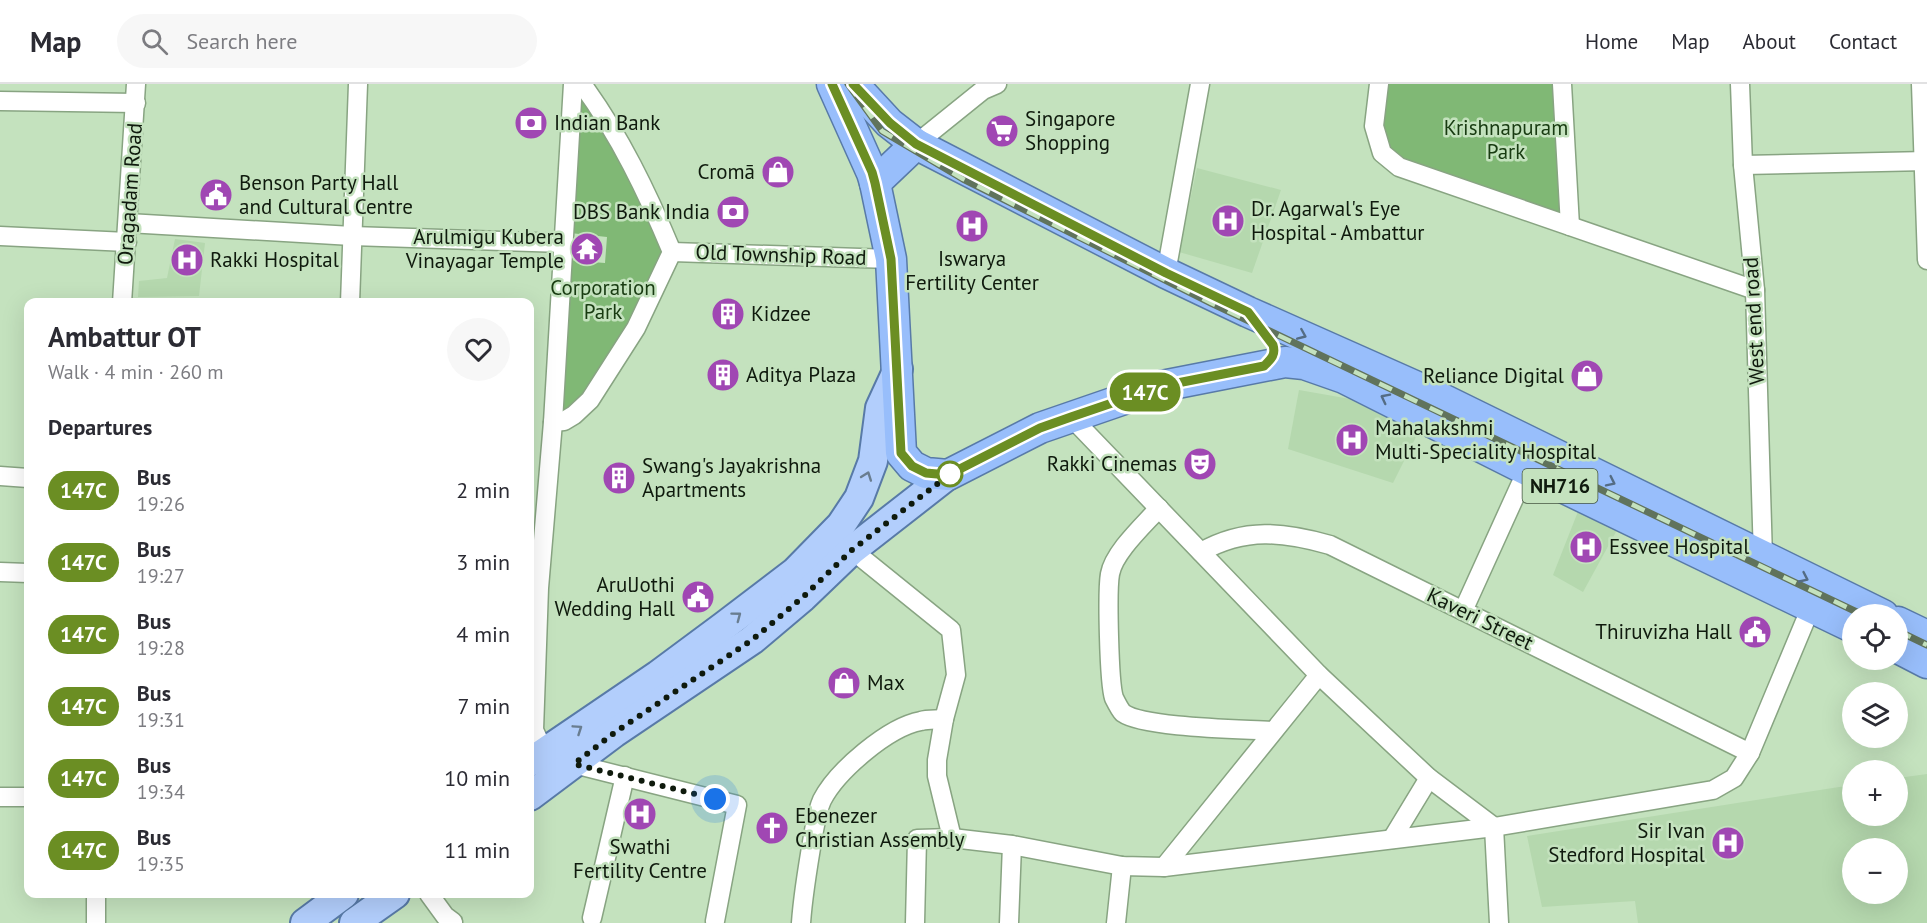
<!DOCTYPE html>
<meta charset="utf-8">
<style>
:root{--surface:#fff;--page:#f7f7f7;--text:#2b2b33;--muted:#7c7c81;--line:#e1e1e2}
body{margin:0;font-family:"PT Sans",sans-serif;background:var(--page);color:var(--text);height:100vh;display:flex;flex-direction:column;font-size:22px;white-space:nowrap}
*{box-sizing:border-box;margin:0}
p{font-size:20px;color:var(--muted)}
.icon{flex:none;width:33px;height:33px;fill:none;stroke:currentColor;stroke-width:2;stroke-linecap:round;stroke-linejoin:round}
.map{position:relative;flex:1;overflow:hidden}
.details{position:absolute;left:24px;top:214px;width:510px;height:600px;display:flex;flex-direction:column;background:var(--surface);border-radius:12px;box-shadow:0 6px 24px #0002}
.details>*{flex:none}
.badge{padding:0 12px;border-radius:20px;font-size:21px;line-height:39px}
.controls{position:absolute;left:1842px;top:520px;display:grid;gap:12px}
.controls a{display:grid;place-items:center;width:66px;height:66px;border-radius:50%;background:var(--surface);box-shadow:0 6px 24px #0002;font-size:30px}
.you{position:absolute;width:30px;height:30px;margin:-15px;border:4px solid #fff;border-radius:50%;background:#1a73e8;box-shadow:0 0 0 9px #1a73e833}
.map>.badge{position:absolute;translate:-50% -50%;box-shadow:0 0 0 3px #fff}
h2{padding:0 24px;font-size:22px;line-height:54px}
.round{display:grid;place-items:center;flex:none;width:63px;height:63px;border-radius:32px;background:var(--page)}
.head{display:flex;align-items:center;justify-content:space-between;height:102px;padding:0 24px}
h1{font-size:28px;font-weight:600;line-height:45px}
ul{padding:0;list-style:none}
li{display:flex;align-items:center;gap:18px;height:72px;padding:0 24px}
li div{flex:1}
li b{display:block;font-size:22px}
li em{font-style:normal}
li .badge{min-width:66px;font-weight:700;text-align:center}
header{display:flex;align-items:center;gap:36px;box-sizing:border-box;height:84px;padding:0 30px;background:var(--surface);border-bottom:2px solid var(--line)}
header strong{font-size:28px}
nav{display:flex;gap:33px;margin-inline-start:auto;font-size:21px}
.search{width:420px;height:54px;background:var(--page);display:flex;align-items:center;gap:15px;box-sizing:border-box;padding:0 21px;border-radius:33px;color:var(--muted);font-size:22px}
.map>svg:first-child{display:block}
.built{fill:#b5d8ae;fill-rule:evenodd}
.green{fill:#80b875}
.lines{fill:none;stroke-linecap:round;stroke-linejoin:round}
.minor-casing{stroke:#88a482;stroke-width:21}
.primary-casing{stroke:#587aa7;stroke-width:32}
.trunk-casing{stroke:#587aa7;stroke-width:33}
.minor{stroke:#fff;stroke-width:18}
.primary{stroke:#b2cefc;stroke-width:28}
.trunk{stroke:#98befb;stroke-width:30}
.rail-casing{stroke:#60735c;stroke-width:7}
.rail{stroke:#c4e2be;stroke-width:4.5;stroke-dasharray:14;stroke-linecap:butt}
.oneway{stroke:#546c84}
.oneway2{stroke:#697d90}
.line-casing{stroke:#fff;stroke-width:14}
.line{stroke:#6b8e23;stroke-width:9}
.walk{stroke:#0f1a0d;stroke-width:6;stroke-dasharray:0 10.8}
.stop-dot{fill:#fff;stroke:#6b8e23;stroke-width:3}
.labels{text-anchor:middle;stroke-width:5;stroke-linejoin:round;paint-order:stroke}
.shield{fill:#c4e2be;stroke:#455642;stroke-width:1.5}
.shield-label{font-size:20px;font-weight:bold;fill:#0f1a0d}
.poi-label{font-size:21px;fill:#0f1a0d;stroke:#c4e2be;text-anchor:start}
.park-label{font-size:21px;fill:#183b11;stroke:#c4e2be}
.street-label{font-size:21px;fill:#0f1a0d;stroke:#c4e2be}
</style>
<header>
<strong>Map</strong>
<div class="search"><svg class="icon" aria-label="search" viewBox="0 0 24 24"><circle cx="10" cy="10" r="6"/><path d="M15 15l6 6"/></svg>Search here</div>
<nav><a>Home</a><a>Map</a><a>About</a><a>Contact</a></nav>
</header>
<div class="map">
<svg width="1927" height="839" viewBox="0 0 1927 839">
<rect width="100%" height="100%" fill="#c4e2be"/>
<!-- built -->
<g class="built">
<path d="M1197 84 1281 106 1252 189 1179 168Z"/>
<path d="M175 155 205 159 199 212 138 213 139 197 167 194Z"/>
<path d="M1299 306 1356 316 1419 347 1393 399 1288 365Z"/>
<path d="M1579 425 1617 446 1583 508 1553 491Z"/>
<path d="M1927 690V839H1638L1635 817 1542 823 1527 752 1852 701V732H1898V694ZM1852 765H1898V810H1852Z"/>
</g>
<!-- green -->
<g class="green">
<path d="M1384 0H1558L1565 134 1407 82 1388 69 1379 44Z"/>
<path d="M580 4 602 35 665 171 633 242 586 315 567 330 558 324 568 176 605 179 607 153 570 149Z"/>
</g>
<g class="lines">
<!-- minor casing -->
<g class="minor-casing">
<g id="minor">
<path d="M1379 0 1374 42 1382 69 1399 83 1755 206"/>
<path d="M1562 0 1570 142"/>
<path d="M1740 0 1743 81 1755 206 1763 474 1760 480"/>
<path d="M1921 0 1927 176"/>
<path d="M0 17 136 19"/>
<path d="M916 60 983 6 997 0"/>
<path d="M1743 81 1927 77"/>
<path d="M128 139 352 152 564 159"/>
<path d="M0 152 127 158"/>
<path d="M672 168 891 175"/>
<path d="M1166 189 1200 0"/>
<path d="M122 219 136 0"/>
<path d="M350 219 358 0"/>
<path d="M1071 333 1319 591 1429 694 1494 743 1499 839"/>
<path d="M553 338 564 337 574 331 590 316 636 244 672 168C647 108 620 52 582 0"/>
<path d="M0 392 28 394"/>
<path d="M1159 424C1144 441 1114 468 1110 490 1107 507 1109 599 1114 614 1116 618 1120 626 1123 629 1144 644 1244 645 1273 647"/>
<path d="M852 466 951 546 956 591 944 635 937 676V692L952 754"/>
<path d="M1201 468C1245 443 1284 448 1330 461L1750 669"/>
<path d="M0 488 28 489"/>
<path d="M1463 527 1527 386"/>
<path d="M551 676 544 668 534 646 539 504 553 338 573 0"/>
<path d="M574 680 737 721 715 837"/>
<path d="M0 713H28"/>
<path d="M1392 755 1429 694"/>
<path d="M1164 783 1319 591"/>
<path d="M429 810 445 832 453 838"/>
<path d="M592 834 625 692"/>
<path d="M96 839V810"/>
<path d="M801 839C803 810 808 781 813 752 815 741 817 727 822 716 837 687 888 643 921 637 928 635 937 636 944 635"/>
<path d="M915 839 917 755 952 754 1012 761 1122 782 1164 783 1494 743 1713 706 1734 694 1750 669 1811 523"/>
<path d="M1009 839 1012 761"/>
<path d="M1116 839 1122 782"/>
</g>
</g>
<!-- primary casing -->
<g class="primary-casing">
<g id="primary">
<path d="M530 678 658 591 724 542 795 488 841 441 859 414 873 377 880 324 898 285"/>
<path d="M530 712 614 649 752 556 803 513 852 466 948 391"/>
<path d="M305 839 344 810"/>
<path d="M354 839 395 810"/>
</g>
</g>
<!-- trunk casing -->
<g class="trunk-casing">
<g id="trunk">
<path d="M832 0 872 89 875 99 891 175 901 369 912 382 926 389 948 391 1040 344 1162 302 1285 278 1304 280 1344 294 1527 386 1852 543"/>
<path d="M853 0 889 39 916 60 1166 189 1248 228 1426 307 1883 531"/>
<path d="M875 99 916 60"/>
<path d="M1898 538 1927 552"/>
<path d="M1898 564 1927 579"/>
</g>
</g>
<!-- minor -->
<use href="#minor" class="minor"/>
<!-- primary -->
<use href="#primary" class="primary"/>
<!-- trunk -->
<use href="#trunk" class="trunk"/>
<!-- rail casing -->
<g class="rail-casing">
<g id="rail">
<path d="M848 0 882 47 963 95 1211 219 1863 531"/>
<path d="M1898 547 1927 561"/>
</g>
</g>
<!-- rail -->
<use href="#rail" class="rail"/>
</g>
<!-- one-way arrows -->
<defs><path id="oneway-chevron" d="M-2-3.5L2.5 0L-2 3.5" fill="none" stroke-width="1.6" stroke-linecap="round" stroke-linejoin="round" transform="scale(1.5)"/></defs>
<g class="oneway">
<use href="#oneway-chevron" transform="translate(1302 251) rotate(23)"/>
<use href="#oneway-chevron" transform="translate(1385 314) rotate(-153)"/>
<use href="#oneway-chevron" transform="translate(1611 398) rotate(26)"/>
<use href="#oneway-chevron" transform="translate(1804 494) rotate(25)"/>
</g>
<g class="oneway2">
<use href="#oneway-chevron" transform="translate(867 392) rotate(-70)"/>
<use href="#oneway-chevron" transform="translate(737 532) rotate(-37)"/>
<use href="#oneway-chevron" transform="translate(578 645) rotate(-34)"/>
</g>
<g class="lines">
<!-- line casing -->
<g class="line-casing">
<path id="line" d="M832 0 872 88 875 99 891 175 901 369 912 382 926 389 948 391 1040 344 1071 333 1162 302 1264 282C1271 275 1276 271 1273 261L1248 228 1166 189 916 60 890 39 853 0"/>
</g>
<!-- line -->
<use href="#line" class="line"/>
<!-- walk -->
<path class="walk" d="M715 715 574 680 614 649 752 556 803 513 852 466 950 390"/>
</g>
<!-- icons -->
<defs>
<g id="bank-disc" transform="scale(1.725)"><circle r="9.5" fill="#a047b3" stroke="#c4e2be"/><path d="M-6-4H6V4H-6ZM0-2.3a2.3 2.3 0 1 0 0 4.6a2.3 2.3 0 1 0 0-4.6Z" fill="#fff"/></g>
<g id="supermarket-disc" transform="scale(1.725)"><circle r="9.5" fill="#a047b3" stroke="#c4e2be"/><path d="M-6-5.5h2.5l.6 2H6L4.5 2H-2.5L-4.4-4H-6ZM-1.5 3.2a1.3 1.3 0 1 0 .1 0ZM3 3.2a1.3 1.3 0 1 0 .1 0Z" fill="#fff"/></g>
<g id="shop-disc" transform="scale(1.725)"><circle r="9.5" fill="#a047b3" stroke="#c4e2be"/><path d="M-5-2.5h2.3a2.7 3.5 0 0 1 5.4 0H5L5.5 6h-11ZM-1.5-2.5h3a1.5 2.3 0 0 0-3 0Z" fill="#fff"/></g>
<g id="civic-disc" transform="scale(1.725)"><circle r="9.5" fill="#a047b3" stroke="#c4e2be"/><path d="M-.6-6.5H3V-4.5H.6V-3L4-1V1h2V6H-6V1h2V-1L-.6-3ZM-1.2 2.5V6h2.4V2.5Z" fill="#fff"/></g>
<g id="hospital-disc" transform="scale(1.725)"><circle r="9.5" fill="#a047b3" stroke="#c4e2be"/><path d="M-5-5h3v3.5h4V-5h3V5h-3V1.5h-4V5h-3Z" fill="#fff"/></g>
<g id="temple-disc" transform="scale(1.725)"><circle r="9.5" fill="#a047b3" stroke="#c4e2be"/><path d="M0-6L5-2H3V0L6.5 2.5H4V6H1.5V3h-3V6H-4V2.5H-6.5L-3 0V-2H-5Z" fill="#fff"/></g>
<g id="building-disc" transform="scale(1.725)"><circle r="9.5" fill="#a047b3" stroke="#c4e2be"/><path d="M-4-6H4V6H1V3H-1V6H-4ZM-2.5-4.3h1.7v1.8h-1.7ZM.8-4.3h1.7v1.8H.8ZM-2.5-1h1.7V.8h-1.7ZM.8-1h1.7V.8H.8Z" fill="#fff"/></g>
<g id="theatre-disc" transform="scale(1.725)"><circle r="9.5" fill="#a047b3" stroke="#c4e2be"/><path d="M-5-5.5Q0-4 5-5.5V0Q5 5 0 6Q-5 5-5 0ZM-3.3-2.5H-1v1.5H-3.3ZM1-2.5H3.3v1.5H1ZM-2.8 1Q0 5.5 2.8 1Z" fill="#fff"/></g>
<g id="church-disc" transform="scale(1.725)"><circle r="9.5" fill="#a047b3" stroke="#c4e2be"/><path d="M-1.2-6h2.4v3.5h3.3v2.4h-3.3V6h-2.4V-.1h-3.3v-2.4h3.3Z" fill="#fff"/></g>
</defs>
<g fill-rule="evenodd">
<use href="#bank-disc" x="531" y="39"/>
<use href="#supermarket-disc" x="1002" y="47"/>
<use href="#shop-disc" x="778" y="88"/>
<use href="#civic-disc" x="216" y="111"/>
<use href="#bank-disc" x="733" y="128"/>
<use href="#hospital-disc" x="1228" y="137"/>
<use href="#hospital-disc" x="972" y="142"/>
<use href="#temple-disc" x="587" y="165"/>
<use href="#hospital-disc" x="187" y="176"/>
<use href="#building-disc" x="728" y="230"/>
<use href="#building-disc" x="723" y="291"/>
<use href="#shop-disc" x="1587" y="292"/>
<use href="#hospital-disc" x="1352" y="356"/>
<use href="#theatre-disc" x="1200" y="380"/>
<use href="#building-disc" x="619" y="394"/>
<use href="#hospital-disc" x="1586" y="463"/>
<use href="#civic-disc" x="698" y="513"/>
<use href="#civic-disc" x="1755" y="548"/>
<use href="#shop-disc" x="844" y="599"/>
<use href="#hospital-disc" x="640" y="730"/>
<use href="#church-disc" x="772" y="744"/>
<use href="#hospital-disc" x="1728" y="759"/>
</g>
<!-- markers -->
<circle class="stop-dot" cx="950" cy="390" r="12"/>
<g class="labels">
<!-- shield labels -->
<rect class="shield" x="1522.5" y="385" width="75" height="34" rx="4.5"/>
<g class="shield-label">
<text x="1560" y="409">NH716</text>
</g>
<!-- poi labels -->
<g class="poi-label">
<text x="1025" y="42">Singapore<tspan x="1025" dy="24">Shopping</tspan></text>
<text x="554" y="46">Indian Bank</text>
<text x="755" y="95" text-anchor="end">Cromā</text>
<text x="239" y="106">Benson Party Hall<tspan x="239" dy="24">and Cultural Centre</tspan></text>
<text x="1251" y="132">Dr. Agarwal's Eye<tspan x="1251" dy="24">Hospital - Ambattur</tspan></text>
<text x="710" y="135" text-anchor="end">DBS Bank India</text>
<text x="564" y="160" text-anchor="end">Arulmigu Kubera<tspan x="564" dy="24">Vinayagar Temple</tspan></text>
<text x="972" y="182" text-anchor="middle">Iswarya<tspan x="972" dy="24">Fertility Center</tspan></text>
<text x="210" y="183">Rakki Hospital</text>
<text x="751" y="237">Kidzee</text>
<text x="746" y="298">Aditya Plaza</text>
<text x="1564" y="299" text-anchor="end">Reliance Digital</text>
<text x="1375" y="351">Mahalakshmi<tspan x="1375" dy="24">Multi-Speciality Hospital</tspan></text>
<text x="1177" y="387" text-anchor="end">Rakki Cinemas</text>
<text x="642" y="389">Swang's Jayakrishna<tspan x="642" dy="24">Apartments</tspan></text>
<text x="1609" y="470">Essvee Hospital</text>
<text x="675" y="508" text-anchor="end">ArulJothi<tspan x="675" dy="24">Wedding Hall</tspan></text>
<text x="1732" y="555" text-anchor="end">Thiruvizha Hall</text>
<text x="867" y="606">Max</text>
<text x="795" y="739">Ebenezer<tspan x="795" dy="24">Christian Assembly</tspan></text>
<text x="1705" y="754" text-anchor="end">Sir Ivan<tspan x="1705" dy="24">Stedford Hospital</tspan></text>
<text x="640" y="770" text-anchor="middle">Swathi<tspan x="640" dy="24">Fertility Centre</tspan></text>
</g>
<!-- park labels -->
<g class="park-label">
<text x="1506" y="51">Krishnapuram<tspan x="1506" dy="24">Park</tspan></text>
<text x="603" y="211">Corporation<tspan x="603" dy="24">Park</tspan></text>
</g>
<!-- street labels -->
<g class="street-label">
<text transform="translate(130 110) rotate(-86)" y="7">Oragadam Road</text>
<text transform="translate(781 171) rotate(2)" y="7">Old Township Road</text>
<text transform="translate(1754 237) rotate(-93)" y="7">West end road</text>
<text transform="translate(1480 535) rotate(26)" y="7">Kaveri Street</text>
</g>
</g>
</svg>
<div class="controls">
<a><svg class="icon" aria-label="locate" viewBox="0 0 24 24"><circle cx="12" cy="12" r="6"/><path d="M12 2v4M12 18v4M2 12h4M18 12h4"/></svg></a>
<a><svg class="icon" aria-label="layers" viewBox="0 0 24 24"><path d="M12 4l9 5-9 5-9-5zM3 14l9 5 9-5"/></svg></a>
<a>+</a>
<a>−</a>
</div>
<div class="you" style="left:715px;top:715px"></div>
<b class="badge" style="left:1145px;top:308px;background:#6b8e23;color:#fff">147C</b>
<section class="details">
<div class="head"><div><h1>Ambattur OT</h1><p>Walk · 4 min · 260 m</p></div><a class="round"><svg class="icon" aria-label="heart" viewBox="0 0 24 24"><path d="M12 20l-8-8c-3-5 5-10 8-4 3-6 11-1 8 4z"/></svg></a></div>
<h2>Departures</h2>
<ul>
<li><span class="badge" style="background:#6b8e23;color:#fff">147C</span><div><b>Bus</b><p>19:26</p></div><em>2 min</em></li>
<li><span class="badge" style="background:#6b8e23;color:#fff">147C</span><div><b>Bus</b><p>19:27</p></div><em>3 min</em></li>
<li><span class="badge" style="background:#6b8e23;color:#fff">147C</span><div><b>Bus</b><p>19:28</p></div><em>4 min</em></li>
<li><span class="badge" style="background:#6b8e23;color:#fff">147C</span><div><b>Bus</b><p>19:31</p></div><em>7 min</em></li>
<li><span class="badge" style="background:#6b8e23;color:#fff">147C</span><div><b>Bus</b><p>19:34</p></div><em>10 min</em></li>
<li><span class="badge" style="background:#6b8e23;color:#fff">147C</span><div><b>Bus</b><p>19:35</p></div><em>11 min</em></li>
</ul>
</section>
</div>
